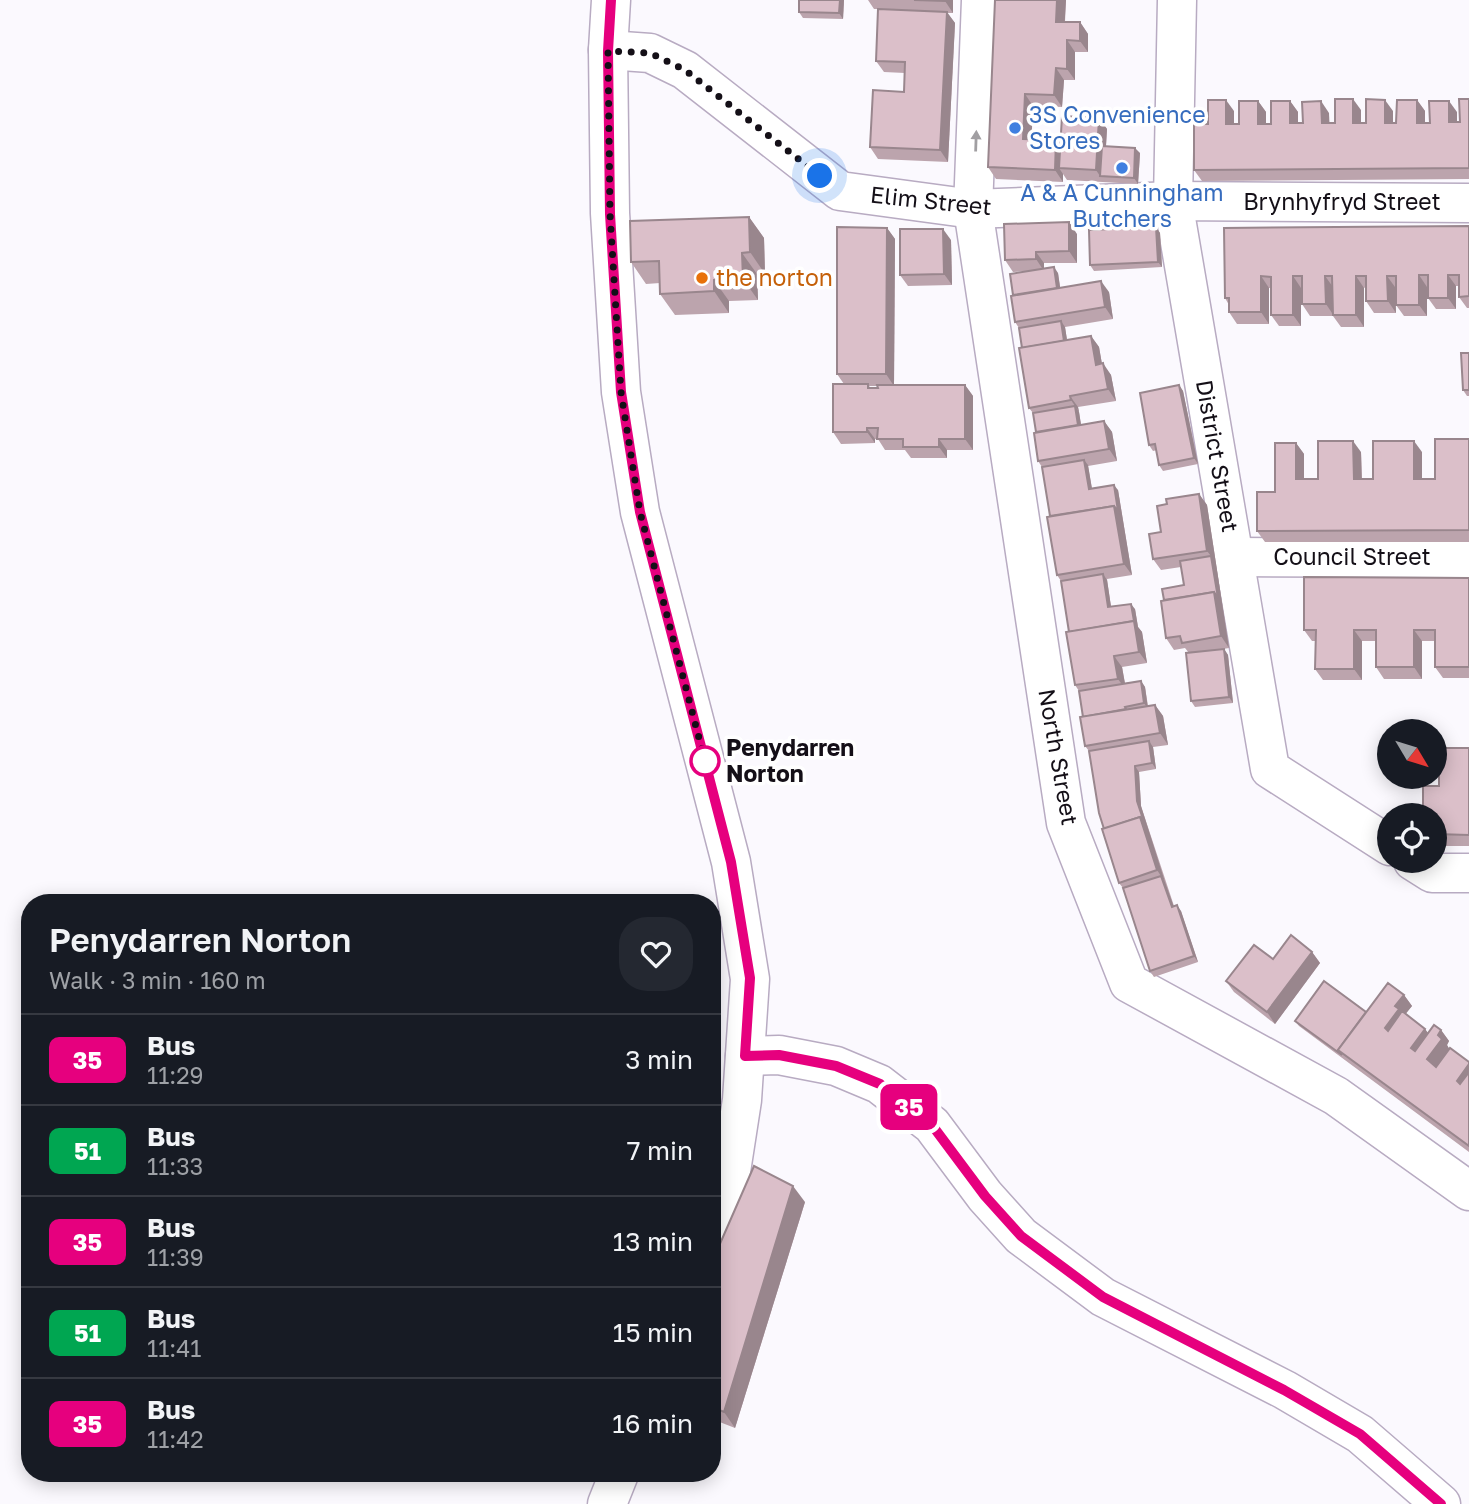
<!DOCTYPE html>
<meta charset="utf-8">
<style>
:root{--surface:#171b24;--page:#242831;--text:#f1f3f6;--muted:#9ea1a6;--line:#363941}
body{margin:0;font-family:"Golos Text",sans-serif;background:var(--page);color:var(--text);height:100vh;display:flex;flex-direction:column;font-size:26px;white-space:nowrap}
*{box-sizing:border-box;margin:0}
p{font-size:23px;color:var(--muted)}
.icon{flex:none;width:38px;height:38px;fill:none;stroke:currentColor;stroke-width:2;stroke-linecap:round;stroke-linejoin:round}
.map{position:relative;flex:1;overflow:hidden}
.side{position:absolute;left:21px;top:894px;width:700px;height:588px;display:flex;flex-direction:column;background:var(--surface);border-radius:28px;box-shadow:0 4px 18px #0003}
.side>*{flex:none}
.badge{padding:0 14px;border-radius:10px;font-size:24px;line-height:46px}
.needle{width:46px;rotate:128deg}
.controls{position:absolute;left:1377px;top:719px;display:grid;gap:14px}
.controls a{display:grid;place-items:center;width:70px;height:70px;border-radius:50%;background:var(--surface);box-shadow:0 4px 18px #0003;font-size:35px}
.you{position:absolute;width:35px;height:35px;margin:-18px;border:5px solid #fff;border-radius:50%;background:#1a73e8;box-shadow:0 0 0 10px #1a73e833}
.map>.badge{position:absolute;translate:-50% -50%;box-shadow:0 0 0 4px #fff}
.round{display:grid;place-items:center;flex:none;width:74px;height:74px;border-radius:28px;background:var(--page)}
.summary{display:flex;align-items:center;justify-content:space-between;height:119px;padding:0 28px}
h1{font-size:33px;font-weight:600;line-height:52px}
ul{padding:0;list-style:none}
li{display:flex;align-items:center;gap:21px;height:91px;padding:0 28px;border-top:2px solid var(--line)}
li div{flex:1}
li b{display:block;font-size:26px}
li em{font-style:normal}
li .badge{min-width:77px;font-weight:700;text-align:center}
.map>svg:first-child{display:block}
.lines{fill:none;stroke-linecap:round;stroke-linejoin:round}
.street-casing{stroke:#b8abc2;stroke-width:41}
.secondary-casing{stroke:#b8abc2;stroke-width:41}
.street{stroke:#fff;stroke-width:38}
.secondary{stroke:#fff;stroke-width:38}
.wall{fill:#bca4ad;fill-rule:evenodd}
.shaded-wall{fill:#99868d}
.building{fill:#dbbfc9;stroke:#99868d;stroke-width:2}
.oneway{fill:#a19fa2}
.line-casing{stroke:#fff;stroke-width:16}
.line{stroke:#e6007e;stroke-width:10}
.walk{stroke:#140f17;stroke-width:7;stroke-dasharray:0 12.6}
.shop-dot{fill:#3f7fe0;stroke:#fff;stroke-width:2.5}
.food-dot{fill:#e8710a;stroke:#fff;stroke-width:2.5}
.stop-dot{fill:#fff;stroke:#e6007e;stroke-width:3.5}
.labels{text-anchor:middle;stroke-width:7;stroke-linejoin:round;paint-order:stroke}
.shop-label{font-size:23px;fill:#366cbe;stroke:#fff;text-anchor:start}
.street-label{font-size:23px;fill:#140f17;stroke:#fff}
.food-label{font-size:23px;fill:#c56008;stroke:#fff;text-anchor:start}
.stop-label{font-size:23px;font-weight:bold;fill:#140f17;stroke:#fff;text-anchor:start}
</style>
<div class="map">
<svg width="1469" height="1504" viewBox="0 0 1469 1504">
<rect width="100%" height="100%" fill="#fbf9fe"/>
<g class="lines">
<!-- street casing -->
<g class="street-casing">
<g id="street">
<path d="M981 0 973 209 1066 823 1129 983 1336 1096 1469 1191"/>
<path d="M1177 0 1173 201 1270 769 1390 846"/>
<path d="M608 50 650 53 685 70 840 191 973 209 1173 201 1469 203"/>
<path d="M1234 557 1469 558"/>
<path d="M1413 861 1432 873H1469"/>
</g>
</g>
<!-- secondary casing -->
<g class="secondary-casing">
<g id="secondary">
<path d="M611 0 608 50 610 213 621 392 640 512 731 862 750 979 742 1100 729 1184 712 1232"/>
<path d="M745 1056 779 1055 836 1066 879 1084 932 1125 985 1196 1021 1236 1103 1297 1285 1390 1360 1434 1441 1504"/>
<path d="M607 1504 619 1474"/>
</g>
</g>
<!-- street -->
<use href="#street" class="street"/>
<!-- secondary -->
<use href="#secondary" class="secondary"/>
</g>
<!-- wall -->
<g class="wall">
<path d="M799 0H844L843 19 803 18 799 12Z"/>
<path d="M868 0H953V13H947L955 23 948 162 878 159 870 147 904 92 905 73 884 72 876 61 878 9H874Z"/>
<path d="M995 0H1066L1065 22H1080L1088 34V52H1075V80H1064L1062 107 1033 106 1031 139 1060 147 1099 118 1107 129 1106 146 1140 153 1138 184 1067 180 1063 174V182L996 179 988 167Z"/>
<path d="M1469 99V179L1202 181 1194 170 1208 124 1234 111V124H1239L1258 101 1266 112V124H1271L1290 101 1298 112V123H1303L1329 113V123H1335L1361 110V123H1366L1393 111V123H1396L1417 100 1425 111V123H1430L1457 112V122H1460Z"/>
<path d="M749 217 764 238 765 274H757L758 300 729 301V313L675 315 660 294V283L646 284 631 262Z"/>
<path d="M1469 226V308H1467L1459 297V286H1456V309H1436L1428 298 1427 287V316H1404L1396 305 1395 287 1396 313H1374L1366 301V287L1364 288V327H1341L1333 316H1310L1302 304V288H1301V326H1279L1271 315V288H1269V324H1237L1229 312V305L1225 298 1224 228Z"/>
<path d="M1156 227 1160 233 1162 267 1094 271 1090 265Z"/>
<path d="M887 228 895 239 894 385H965L973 396V450H947V458H911L905 450H885L878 439H875V443L841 444 833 432 844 384 837 374ZM869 386H877L878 388H871Z"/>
<path d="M1077 234V263H1044V268L1058 273 1060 288 1109 292 1113 319 1065 327 1067 340 1091 336 1099 347 1102 364 1111 375 1116 401 1078 407 1079 412 1081 425 1104 421 1112 432 1117 461 1088 466 1092 489 1118 490 1132 575 1107 579 1111 607 1135 609 1138 627 1142 632 1147 663 1122 667 1125 683 1141 681 1145 687 1148 706 1155 705 1163 716 1168 745 1153 747 1156 769 1139 772 1141 806 1174 906 1181 911 1198 962 1154 977 1150 971 1123 888 1119 883 1104 829 1089 751 1085 746 1083 717 1079 691 1075 685 1069 632 1061 581 1057 575 1050 516 1042 467 1038 461 1036 432 1033 413 1029 408 1019 328 1015 322 1013 295 1027 271 1013 272 1005 260Z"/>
<path d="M951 240 952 285 908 286 900 275Z"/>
<path d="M1469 353V396H1467L1463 390Z"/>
<path d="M1179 385 1183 391 1198 464 1163 471 1159 465 1157 450 1153 451 1149 445Z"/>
<path d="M1469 439V542H1265L1257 531 1296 443 1304 454V479H1318L1361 452 1362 479H1373L1422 452V479H1435Z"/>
<path d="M1199 494 1207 505 1229 648 1217 650 1224 649 1228 655 1233 703 1195 707 1191 701 1189 653 1185 648 1174 650 1166 638 1164 600 1184 585 1181 567 1161 570 1153 559 1161 532 1167 504Z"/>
<path d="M1469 578V678H1443L1435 667V641H1422V679H1384L1376 667V641H1362V680H1323L1315 669 1316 641H1312L1304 630Z"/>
<path d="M1469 748V846H1435V816L1439 786Z"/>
<path d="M1312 952 1320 963 1275 1024 1234 992 1226 981 1273 959Z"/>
<path d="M1404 995 1412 1006 1405 1014 1425 1029 1428 1033 1441 1030 1449 1041 1447 1045 1449 1049 1469 1062V1152L1299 1026 1295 1021 1366 1012Z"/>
<path d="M805 1202 735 1428 712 1419V1262Z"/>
</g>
<!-- shaded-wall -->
<g class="shaded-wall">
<path d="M840 0H844L843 19 839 13Z"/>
<path d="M945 0H953V13L945 1Z"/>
<path d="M1057 0H1066L1064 33 1056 22Z"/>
<path d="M947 12 955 23 948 162 940 150Z"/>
<path d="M1080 22 1088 34V52L1080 41Z"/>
<path d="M1067 40 1075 52V80L1067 69Z"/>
<path d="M1056 68 1064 80 1062 107 1054 95Z"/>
<path d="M1025 94 1033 106 1031 150 1023 139Z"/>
<path d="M1353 99 1361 110V135L1353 123Z"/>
<path d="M1226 100 1234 111V135L1226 124Z"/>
<path d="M1385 100 1393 111V134L1385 123Z"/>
<path d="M1417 100 1425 111V134L1417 123Z"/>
<path d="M1258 101 1266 112V135L1258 124Z"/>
<path d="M1290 101 1298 112V135L1290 123Z"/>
<path d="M1321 101 1329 113 1330 135 1322 123Z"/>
<path d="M1449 101 1457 112V134L1449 122Z"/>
<path d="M1099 118 1107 129 1104 176H1100L1096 170Z"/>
<path d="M1056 140 1064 152 1059 168 1063 174V182L1055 170Z"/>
<path d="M1135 148 1140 153 1138 184 1134 178Z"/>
<path d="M749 217 764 238 765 274 750 252Z"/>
<path d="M1069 222 1077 234V263L1069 251Z"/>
<path d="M1156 227 1160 233 1162 267 1158 262Z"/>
<path d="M887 228 895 239 894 386 886 374Z"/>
<path d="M943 229 951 240 952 285 944 274Z"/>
<path d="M1036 252 1044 263V271L1036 259Z"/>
<path d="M742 253 757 274 758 300 743 279Z"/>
<path d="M1054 267 1058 273 1062 300 1058 294Z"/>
<path d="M1419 275 1427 287V316L1419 305Z"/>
<path d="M1448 275 1456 286V309L1448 298Z"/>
<path d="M1261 276 1269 288V324L1261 312Z"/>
<path d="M1293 276 1301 288V326L1293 315Z"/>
<path d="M1325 276 1333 287 1334 316 1326 304Z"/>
<path d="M1356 276 1364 288V327L1356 315Z"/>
<path d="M1387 276 1395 287 1396 313 1388 301Z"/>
<path d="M714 280 729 301V313L714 291Z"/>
<path d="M1101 281 1109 292 1113 319 1105 307Z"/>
<path d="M1061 321 1065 327 1069 353 1065 347Z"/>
<path d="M1091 336 1099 347 1104 376 1096 365Z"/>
<path d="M1103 363 1111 375 1116 401 1108 389Z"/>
<path d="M965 385 973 396V450L965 439Z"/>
<path d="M1179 385 1183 391 1198 464 1194 458Z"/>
<path d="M1070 396 1078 407 1079 412 1071 400Z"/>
<path d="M1075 406 1079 412 1083 437 1079 431Z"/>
<path d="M1104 421 1112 432 1117 461 1109 449Z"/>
<path d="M867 428 875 439V443L867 432Z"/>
<path d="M939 439 947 450V458L939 447Z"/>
<path d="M1353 441 1361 452 1362 490 1354 479Z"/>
<path d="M1414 441 1422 452V490L1414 479Z"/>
<path d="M1296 443 1304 454V490L1296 479Z"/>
<path d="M1084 460 1088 465 1093 495 1089 489Z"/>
<path d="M1114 485 1118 490 1132 575 1124 564 1114 506Z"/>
<path d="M1199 494 1207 505 1229 648 1221 636 1214 592 1211 556 1207 551Z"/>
<path d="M1103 574 1107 580 1112 613 1108 607Z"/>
<path d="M1131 604 1135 609 1138 627 1142 632 1147 663 1139 652Z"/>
<path d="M1354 630 1362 641V680L1354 669Z"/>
<path d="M1414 630 1422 641V679L1414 667Z"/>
<path d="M1224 649 1228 655 1233 703 1229 697Z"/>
<path d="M1114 656 1122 667 1126 690 1118 679Z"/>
<path d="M1141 681 1145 687 1148 709 1144 703Z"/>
<path d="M1155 705 1163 716 1168 745 1160 733Z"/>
<path d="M1149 741 1153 747 1156 769 1152 763Z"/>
<path d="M1135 766 1139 772 1141 806 1165 882 1157 870 1140 817 1137 801Z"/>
<path d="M1161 876 1165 882 1176 913 1172 907Z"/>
<path d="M1177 905 1181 911 1198 962 1194 956Z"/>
<path d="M1312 952 1320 963 1275 1024 1267 1012Z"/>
<path d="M1404 995 1412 1006 1404 1016 1393 1040 1385 1028 1395 1006Z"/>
<path d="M1425 1029 1433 1040 1419 1059 1411 1048Z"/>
<path d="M1441 1030 1449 1041 1447 1045 1450 1050 1435 1071 1427 1059Z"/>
<path d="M1469 1064V1087L1465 1093 1457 1081Z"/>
<path d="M793 1186 805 1202 735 1428 724 1412Z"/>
</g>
<!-- building -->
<g class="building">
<path d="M799 0H840L839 13 799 12Z"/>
<path d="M914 0H945V1Z"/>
<path d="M995 0H1057L1056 22H1080V41L1067 40V69L1056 68 1054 95 1025 94 1023 139 1056 140 1055 170 988 167Z"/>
<path d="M878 9 947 12 940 150 870 147 873 90 904 92 905 62 876 61Z"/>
<path d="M1335 99H1353V123H1366V99L1385 100V123H1396L1397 100H1417V123H1430L1429 101H1449V122H1460L1459 99H1469V168L1194 170V124H1208V100H1226V124H1239V101H1258V124H1271V101H1290V123H1303L1302 102 1321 101 1322 123H1335Z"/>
<path d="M1062 116 1099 118 1096 170 1059 168Z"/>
<path d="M1102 146 1135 148 1134 178 1100 176Z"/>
<path d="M749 217 750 252 742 253 743 279 714 280V291L660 294 659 261 631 262 630 221Z"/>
<path d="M1069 222V251L1036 252V259L1005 260 1004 224Z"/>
<path d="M1469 226V296L1459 297V275H1448V298H1428V275H1419V305H1396V276H1387L1388 301H1366V276H1356V315H1333L1332 276H1325L1326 304H1302V276H1293V315H1271V277L1261 276V312H1229V298H1225L1224 228Z"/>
<path d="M837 227 887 228 886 374H837Z"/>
<path d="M1156 227 1158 262 1090 265 1089 230Z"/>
<path d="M900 229H943L944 274 900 275Z"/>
<path d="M1054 267 1057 288 1013 295 1010 274Z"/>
<path d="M1101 281 1105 307 1015 322 1011 296Z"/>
<path d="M1061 321 1064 341 1022 348 1019 328Z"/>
<path d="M1091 336 1096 365 1103 363 1108 389 1070 396 1071 400 1029 408 1019 348Z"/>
<path d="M1461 353H1469V390H1463Z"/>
<path d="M833 384H868V388H878L877 385H965V439H939V447H903V439H877L878 428H867V432H833Z"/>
<path d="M1179 385 1194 458 1159 465 1155 444 1149 445 1140 393Z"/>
<path d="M1075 406 1078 425 1036 432 1033 413Z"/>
<path d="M1104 421 1109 449 1038 461 1034 433Z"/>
<path d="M1435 439H1469V530L1257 531V492H1275V443H1296V479H1318V441H1353L1354 479H1373V441H1414V479H1435Z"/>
<path d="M1084 460 1089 489 1114 485 1118 511 1114 506 1050 516 1042 467Z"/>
<path d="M1199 494 1207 551 1153 559 1149 534 1161 532 1157 506 1167 504 1166 499Z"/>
<path d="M1114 506 1124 564 1057 575 1047 517Z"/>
<path d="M1211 556 1218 598 1214 592 1164 600 1162 589 1184 585 1180 561Z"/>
<path d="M1103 574 1108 607 1131 604 1134 621 1069 632 1061 581Z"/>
<path d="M1304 577 1469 578V667H1435V630H1414V667H1376V630H1354V669H1315L1316 630H1304Z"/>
<path d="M1214 592 1221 636 1182 643 1180 636 1166 638 1161 601Z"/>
<path d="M1134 621 1139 652 1114 656 1118 679 1075 685 1066 632Z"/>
<path d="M1224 649 1229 697 1191 701 1186 653Z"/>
<path d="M1141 681 1144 703 1125 707 1126 709 1083 717 1079 691Z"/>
<path d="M1155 705 1160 733 1085 746 1080 717Z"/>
<path d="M1149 741 1152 763 1135 766 1137 801 1144 822 1140 817 1104 829 1099 813 1089 751Z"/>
<path d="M1439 748H1469V835L1435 834V816H1423V786H1439Z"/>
<path d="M1140 817 1157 870 1119 883 1102 829Z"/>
<path d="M1161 876 1172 907 1177 905 1194 956 1150 971 1123 888Z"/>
<path d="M1291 935 1312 952 1267 1012 1226 981 1254 945 1273 959Z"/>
<path d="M1324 981 1366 1012 1338 1050 1342 1055 1295 1021Z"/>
<path d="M1388 983 1404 995 1395 1006 1399 1009 1385 1028 1388 1031 1402 1011 1425 1029 1411 1048 1415 1051 1434 1025 1441 1030 1438 1035 1442 1039 1427 1059 1436 1067 1450 1048 1469 1062V1064L1457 1081 1460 1084 1469 1072V1146L1338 1050Z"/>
<path d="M754 1166 793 1186 724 1412 712 1407V1262Z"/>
</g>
<!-- one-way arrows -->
<defs><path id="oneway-solid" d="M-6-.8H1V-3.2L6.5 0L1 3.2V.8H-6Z" transform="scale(1.75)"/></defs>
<use class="oneway" href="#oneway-solid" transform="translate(976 141) rotate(-88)"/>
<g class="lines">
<!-- line casing -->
<g class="line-casing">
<path id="line" d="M611 0 608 51 610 214 621 392 640 512 731 862 750 978 745 1056 779 1055 836 1066 880 1084 932 1125 985 1196 1021 1236 1103 1297 1284 1390 1360 1434 1441 1504"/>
</g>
<!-- line -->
<use href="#line" class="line"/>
<!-- walk -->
<path class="walk" d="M705 761 640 512 621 392 610 214 608 51 650 53 685 70 820 176"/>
</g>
<!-- markers -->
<g class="shop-dot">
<circle cx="1015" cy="128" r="7"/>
<circle cx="1122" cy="168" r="7"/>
</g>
<circle class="food-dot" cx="702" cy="278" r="7"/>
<circle class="stop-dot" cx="705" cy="761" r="14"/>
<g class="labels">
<!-- shop labels -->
<g class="shop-label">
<text x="1029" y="123">3S Convenience<tspan x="1029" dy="26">Stores</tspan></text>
<text x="1122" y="201" text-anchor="middle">A &amp; A Cunningham<tspan x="1122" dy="26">Butchers</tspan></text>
</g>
<!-- street labels -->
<g class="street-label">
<text transform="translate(931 201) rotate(6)" y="8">Elim Street</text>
<text x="1342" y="210">Brynhyfryd Street</text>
<text transform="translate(1217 456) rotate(80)" y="8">District Street</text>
<text x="1352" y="565">Council Street</text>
<text transform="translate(1058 757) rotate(80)" y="8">North Street</text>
</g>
<!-- food labels -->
<g class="food-label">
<text x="716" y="286">the norton</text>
</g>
<!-- stop labels -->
<g class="stop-label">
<text x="726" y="756">Penydarren<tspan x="726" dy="26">Norton</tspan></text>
</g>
</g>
</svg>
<div class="controls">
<a><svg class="needle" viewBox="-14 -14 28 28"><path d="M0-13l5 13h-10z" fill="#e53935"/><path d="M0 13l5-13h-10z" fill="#9ea1a6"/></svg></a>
<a><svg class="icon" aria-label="locate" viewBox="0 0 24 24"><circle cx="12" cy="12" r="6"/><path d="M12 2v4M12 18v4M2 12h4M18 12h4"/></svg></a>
</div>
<div class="you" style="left:820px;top:176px"></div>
<b class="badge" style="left:909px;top:1107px;background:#e6007e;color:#fff">35</b>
<section class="side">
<div class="summary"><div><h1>Penydarren Norton</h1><p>Walk · 3 min · 160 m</p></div><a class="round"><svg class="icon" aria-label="heart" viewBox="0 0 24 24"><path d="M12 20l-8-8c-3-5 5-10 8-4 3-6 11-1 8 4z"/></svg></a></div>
<ul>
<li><span class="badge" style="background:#e6007e;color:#fff">35</span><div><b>Bus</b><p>11:29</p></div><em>3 min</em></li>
<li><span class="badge" style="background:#00a651;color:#fff">51</span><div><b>Bus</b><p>11:33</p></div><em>7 min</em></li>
<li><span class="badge" style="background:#e6007e;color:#fff">35</span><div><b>Bus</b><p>11:39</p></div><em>13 min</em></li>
<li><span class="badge" style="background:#00a651;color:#fff">51</span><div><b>Bus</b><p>11:41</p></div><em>15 min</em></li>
<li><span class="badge" style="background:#e6007e;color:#fff">35</span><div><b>Bus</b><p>11:42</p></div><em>16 min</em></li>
</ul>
</section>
</div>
